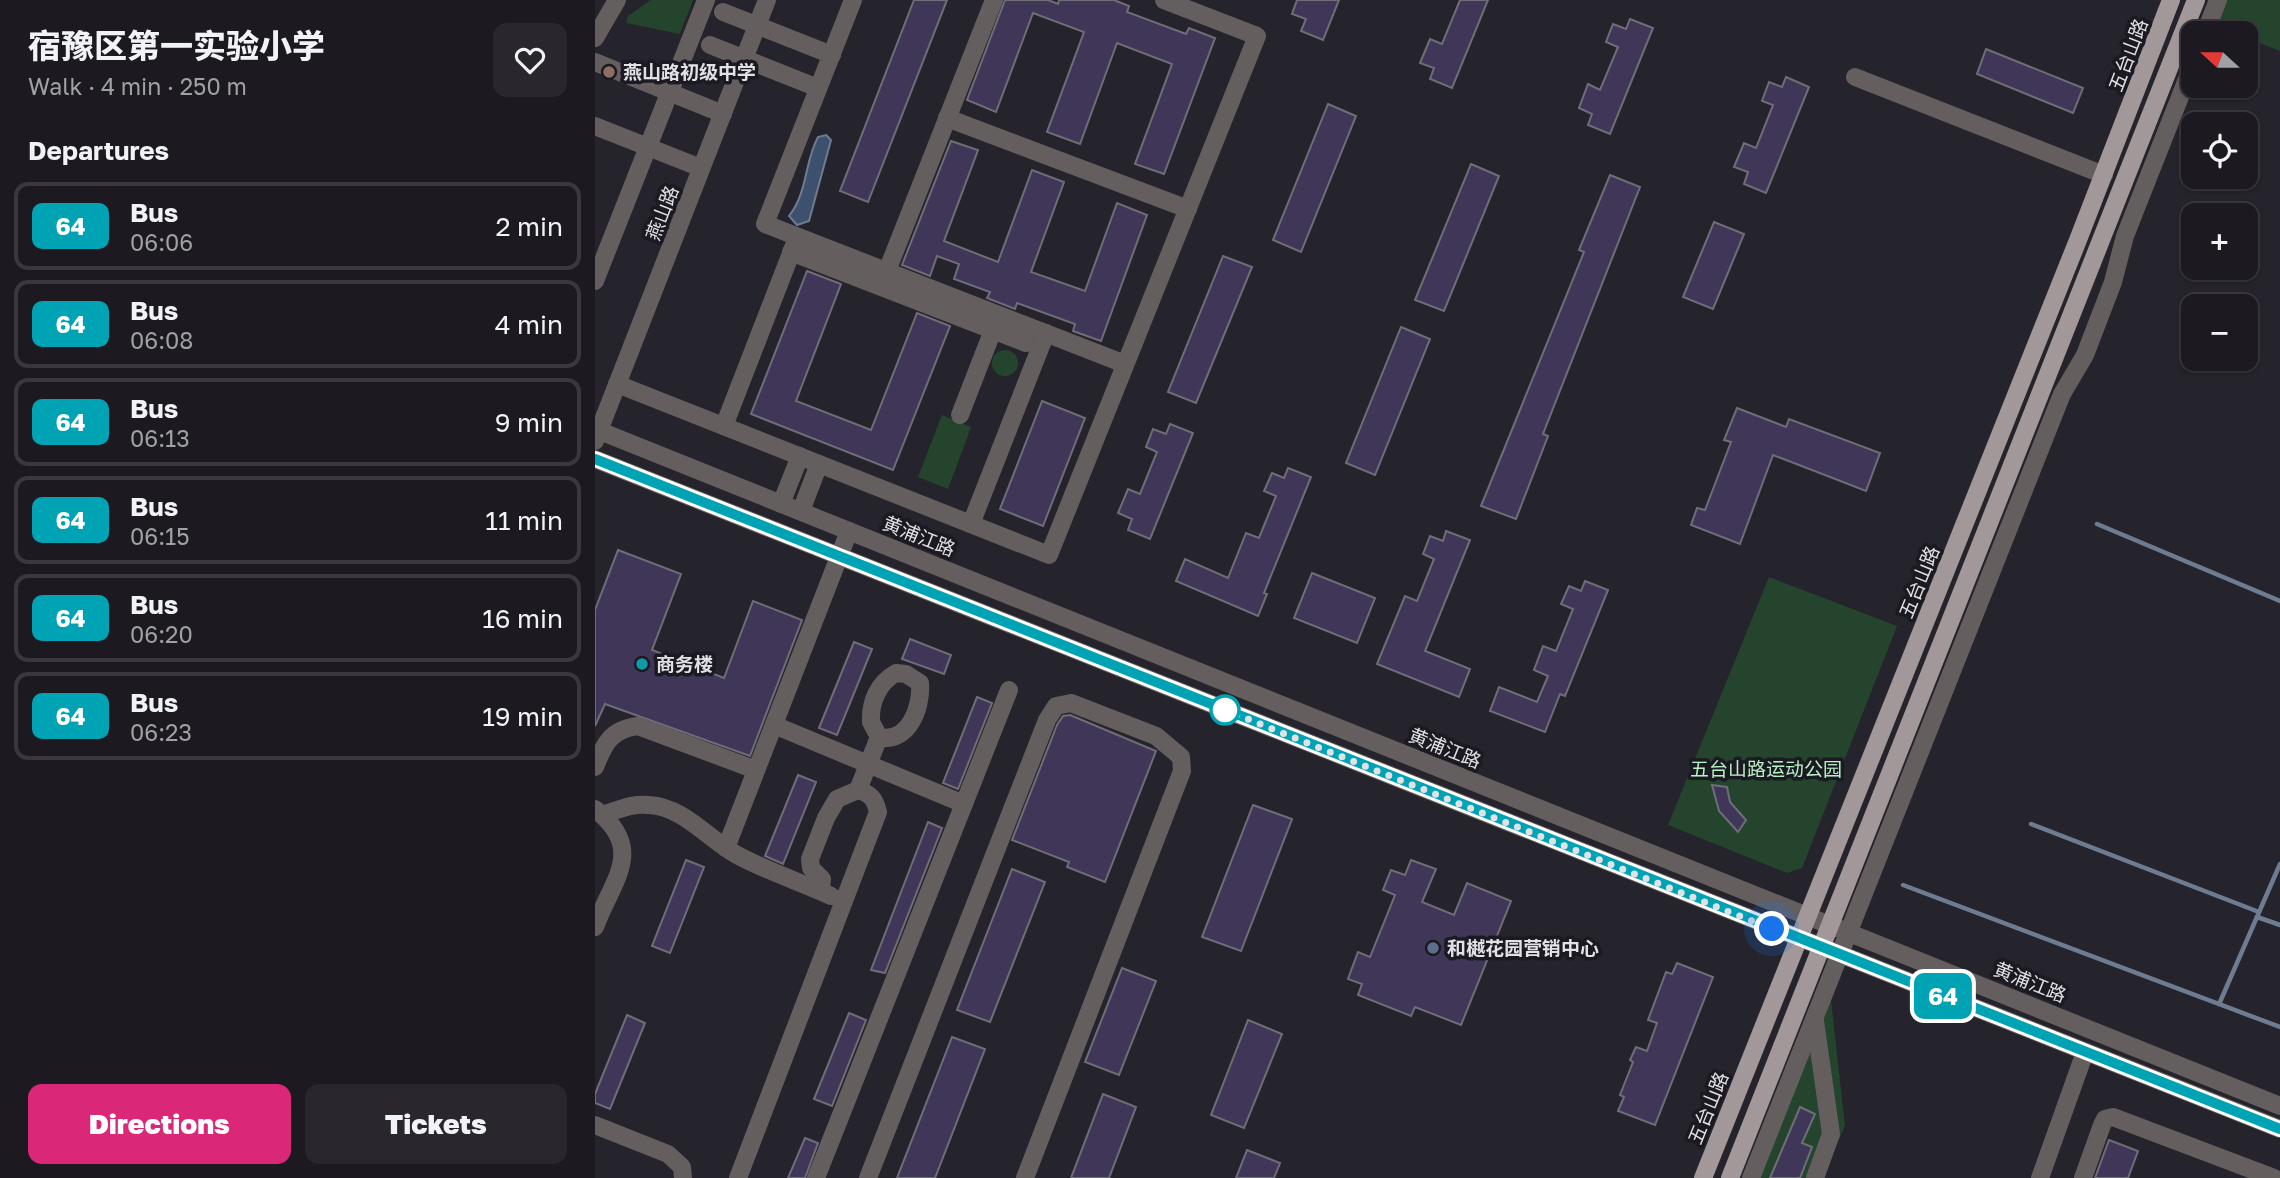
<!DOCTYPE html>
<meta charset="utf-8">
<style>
:root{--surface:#1c1a20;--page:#29272d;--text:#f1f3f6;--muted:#a0a1a5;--line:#3a383e;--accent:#db2777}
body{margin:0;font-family:"Golos Text","Noto Sans SC",sans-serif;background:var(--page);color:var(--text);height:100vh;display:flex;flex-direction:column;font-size:26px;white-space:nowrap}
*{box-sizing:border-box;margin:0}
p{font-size:23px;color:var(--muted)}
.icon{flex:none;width:38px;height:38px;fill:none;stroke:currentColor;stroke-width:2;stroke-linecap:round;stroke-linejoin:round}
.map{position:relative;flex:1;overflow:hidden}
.details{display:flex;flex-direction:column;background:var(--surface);width:595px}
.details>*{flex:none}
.badge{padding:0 14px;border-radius:10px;font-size:24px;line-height:46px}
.needle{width:46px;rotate:291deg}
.controls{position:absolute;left:1586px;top:21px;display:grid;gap:14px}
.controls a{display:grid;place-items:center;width:77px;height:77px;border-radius:14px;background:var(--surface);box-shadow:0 2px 5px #0004,0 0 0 2px var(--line);font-size:35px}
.you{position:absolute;width:35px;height:35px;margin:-18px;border:5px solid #fff;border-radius:50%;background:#1a73e8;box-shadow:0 0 0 10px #1a73e833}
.map>.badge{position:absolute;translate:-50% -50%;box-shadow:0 0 0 4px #fff}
h2{padding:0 28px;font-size:26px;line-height:63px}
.round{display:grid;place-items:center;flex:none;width:74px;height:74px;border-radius:14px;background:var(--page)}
.overview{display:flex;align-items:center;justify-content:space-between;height:119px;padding:0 28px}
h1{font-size:33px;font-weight:800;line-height:52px}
.primary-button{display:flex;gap:14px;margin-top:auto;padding:14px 28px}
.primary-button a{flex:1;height:80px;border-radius:14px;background:var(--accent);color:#fff;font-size:28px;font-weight:800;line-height:80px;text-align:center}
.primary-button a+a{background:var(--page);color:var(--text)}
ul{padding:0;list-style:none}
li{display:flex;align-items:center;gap:21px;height:88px;margin:0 14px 10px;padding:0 14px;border:4px solid var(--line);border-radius:14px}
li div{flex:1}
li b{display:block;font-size:26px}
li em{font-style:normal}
li .badge{min-width:77px;font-weight:700;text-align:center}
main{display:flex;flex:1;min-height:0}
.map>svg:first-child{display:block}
.green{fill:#25442e}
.water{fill:#3d506e;stroke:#6e7c92;stroke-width:2}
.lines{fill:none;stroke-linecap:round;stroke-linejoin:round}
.stream{stroke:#6e7c92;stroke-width:4.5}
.building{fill:#403758;stroke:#6f6d77;stroke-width:2}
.minor{stroke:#645e5f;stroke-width:18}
.major{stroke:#a39899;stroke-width:18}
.line-casing{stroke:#fff;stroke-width:16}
.line{stroke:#00a3b4;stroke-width:10}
.walk{stroke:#e2e1e6;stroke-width:7;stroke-dasharray:0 12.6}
.education-dot{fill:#8d6e63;stroke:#1b1921;stroke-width:2.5}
.culture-dot{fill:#0f9aa8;stroke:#1b1921;stroke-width:2.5}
.stop-dot{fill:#fff;stroke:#00a3b4;stroke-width:3.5}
.service-dot{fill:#5c6f8a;stroke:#1b1921;stroke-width:2.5}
.labels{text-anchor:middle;stroke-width:7;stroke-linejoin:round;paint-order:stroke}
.street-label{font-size:19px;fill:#e2e1e6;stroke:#1b1921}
.poi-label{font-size:19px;font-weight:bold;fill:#e2e1e6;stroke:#1b1921;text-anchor:start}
.park-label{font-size:19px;fill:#b6f1c4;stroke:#1b1921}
</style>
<main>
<section class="details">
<div class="overview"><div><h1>宿豫区第一实验小学</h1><p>Walk · 4 min · 250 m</p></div><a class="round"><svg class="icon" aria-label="heart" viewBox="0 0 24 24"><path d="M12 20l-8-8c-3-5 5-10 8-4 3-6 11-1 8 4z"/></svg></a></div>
<h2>Departures</h2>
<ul>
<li><span class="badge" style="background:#00a3b4;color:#fff">64</span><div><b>Bus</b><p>06:06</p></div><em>2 min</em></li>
<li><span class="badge" style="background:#00a3b4;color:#fff">64</span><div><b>Bus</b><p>06:08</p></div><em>4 min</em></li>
<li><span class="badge" style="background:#00a3b4;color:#fff">64</span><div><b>Bus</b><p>06:13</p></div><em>9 min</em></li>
<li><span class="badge" style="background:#00a3b4;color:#fff">64</span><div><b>Bus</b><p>06:15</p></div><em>11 min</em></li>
<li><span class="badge" style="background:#00a3b4;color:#fff">64</span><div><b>Bus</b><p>06:20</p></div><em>16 min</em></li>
<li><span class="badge" style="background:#00a3b4;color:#fff">64</span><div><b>Bus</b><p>06:23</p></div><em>19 min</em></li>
</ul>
<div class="primary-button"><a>Directions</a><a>Tickets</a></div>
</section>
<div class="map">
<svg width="1685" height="1178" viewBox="0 0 1685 1178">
<rect width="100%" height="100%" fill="#25232b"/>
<!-- green -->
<g class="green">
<path d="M56 0H98L85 34 31 23 33 16Z"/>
<path d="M1631 0H1685V51L1650 37V33H1642L1621 25Z"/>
<circle cx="410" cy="363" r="13"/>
<path d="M347 415 376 427 353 489 323 477Z"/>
<path d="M1174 577 1302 626 1207 868 1192 873 1073 825Z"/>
<path d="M1236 1000 1250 1126 1227 1178H1165Z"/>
</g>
<!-- water -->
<path class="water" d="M231 135 236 140 214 221 202 225 194 216C213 192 209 163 223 137Z"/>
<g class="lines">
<!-- stream -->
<g class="stream">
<path d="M1502 524 1685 601"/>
<path d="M1436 824 1664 912"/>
<path d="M1308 885 1685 1027"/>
<path d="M1662 917 1685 925"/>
<path d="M1625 1002 1685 864"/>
</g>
</g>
<!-- building -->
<g class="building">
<path d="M319 0H352L273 202 245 191Z"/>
<path d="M410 0H453L463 4 464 0H519L534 6 532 12 591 34 594 28 620 38 569 174 540 164 577 64 522 43 485 144 452 132 489 32 438 13 401 112 372 100Z"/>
<path d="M702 0H744L728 40 706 31 711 19 697 14Z"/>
<path d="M865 0H893L857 88 835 79 839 68 825 63 835 39 847 44Z"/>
<path d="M1035 19 1058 28 1015 134 993 125 997 114 984 108 993 84 1005 90 1023 47 1011 42 1018 24 1031 29Z"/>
<path d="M1391 49 1488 88 1478 113 1382 74Z"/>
<path d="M1191 77 1214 87 1171 193 1149 184 1153 172 1139 167 1149 143 1161 148 1178 105 1167 101 1174 82 1187 87Z"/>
<path d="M733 104 761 116 706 252 678 240Z"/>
<path d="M356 141 383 150 349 241 403 262 437 170 469 182 436 272 490 291 522 203 552 215 506 341 478 331 480 324 422 303 420 309 392 298 395 292 359 279 364 264 342 256 335 276 307 265Z"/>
<path d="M876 164 904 176 849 311 820 300Z"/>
<path d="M1015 175 1045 187 948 434 953 436 921 519 886 506 989 252 984 250Z"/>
<path d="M1119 222 1149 234 1118 309 1088 297Z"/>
<path d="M628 256 657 267 601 403 573 392Z"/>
<path d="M212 271 246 284 201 401 276 430 322 313 355 326 298 470 156 414Z"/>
<path d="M806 327 835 339 780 475 751 463Z"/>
<path d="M447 401 490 418 448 526 405 509Z"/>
<path d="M1142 408 1191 427 1194 419 1285 453 1271 491 1178 455 1145 544 1096 525 1102 508 1110 510 1136 442 1129 440Z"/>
<path d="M575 424 598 433 555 539 533 530 537 519 523 513 533 489 545 494 562 452 551 447 558 429 571 434Z"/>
<path d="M693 468 716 477 669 593 672 594 663 616 581 581 590 559 633 578 651 533 664 538 681 496 669 491 677 473 689 478Z"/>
<path d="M851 531 875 540 830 651 875 669 864 697 782 664 810 596 822 601 839 559 828 554 835 536 848 541Z"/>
<path d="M23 550 86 574 57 650 129 678 158 601 207 620 155 756 10 704 0 726V610Z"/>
<path d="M717 573 780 598 762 643 699 618Z"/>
<path d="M990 581 1013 590 970 696 965 694 950 732 895 711 904 687 942 702 953 676 939 670 948 646 961 651 978 609 966 604 974 586 986 591Z"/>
<path d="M315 639 356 655 349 674 307 659Z"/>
<path d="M259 642 277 649 242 735 224 728Z"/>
<path d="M382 697 397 703 363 789 348 783Z"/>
<path d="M475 715 561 751 510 882 472 867 474 862 417 840 462 725 468 716Z"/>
<path d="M203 775 221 782 188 864 170 856Z"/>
<path d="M1117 785 1132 787 1135 802 1151 820 1143 832 1124 811Z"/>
<path d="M658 805 697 819 646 951 607 937Z"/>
<path d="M333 822 347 828 290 973 276 970Z"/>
<path d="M91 860 109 867 75 953 57 946Z"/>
<path d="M816 860 841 869 827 902 859 915 872 883 916 901 866 1025 820 1007 816 1016 763 995 767 984 753 979 763 952 775 957 800 895 788 890 796 870 810 875Z"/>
<path d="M417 869 450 882 395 1022 362 1010Z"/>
<path d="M1082 963 1118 977 1060 1125 1023 1111 1029 1097 1025 1095 1038 1062 1035 1060 1041 1047 1052 1051 1062 1023 1053 1020 1071 972 1077 974Z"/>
<path d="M527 968 561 981 524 1075 490 1062Z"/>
<path d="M254 1013 271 1020 237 1106 219 1099Z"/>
<path d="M32 1015 50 1023 15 1109 0 1103V1094Z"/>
<path d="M653 1020 687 1034 649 1128 616 1115Z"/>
<path d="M357 1037 390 1049 340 1178H302Z"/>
<path d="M508 1094 541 1107 514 1178H476Z"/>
<path d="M1205 1107 1220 1114 1207 1143 1217 1147 1205 1178H1175Z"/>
<path d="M210 1138 223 1143 210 1178H193Z"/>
<path d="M1514 1140 1543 1151 1533 1178H1500Z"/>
<path d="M652 1150 685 1163 679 1178H641Z"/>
</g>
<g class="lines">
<!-- minor -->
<g class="minor">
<path d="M258 0 170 224 530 364"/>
<path d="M128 12 237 55"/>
<path d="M1610 33 1623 0"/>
<path d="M0 38 22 0"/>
<path d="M115 45 223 88"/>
<path d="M0 62 128 114"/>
<path d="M1260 77 1509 175"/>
<path d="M352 118 593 209"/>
<path d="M0 126 106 168"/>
<path d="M196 252 431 343"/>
<path d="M292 271 399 0"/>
<path d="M0 281 111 0"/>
<path d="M22 384 454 555 662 36 569 0"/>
<path d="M365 415 398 330"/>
<path d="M129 426 200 243"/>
<path d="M0 429 1685 1106"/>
<path d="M0 441 172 0"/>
<path d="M0 459 1685 1129"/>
<path d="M186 504 205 456"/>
<path d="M206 511 224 464"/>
<path d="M376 524 451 333"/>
<path d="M179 725 369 804"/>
<path d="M0 767C9 744 16 729 43 726L161 770"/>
<path d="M263 790 284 737 276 722C275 702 283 683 301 673L311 674 325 683C327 708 313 744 284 737"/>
<path d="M0 809C52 850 17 880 0 927"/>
<path d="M7 815C24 810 36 803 54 805 89 807 113 839 142 855 172 871 205 882 236 896"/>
<path d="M131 848 254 531"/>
<path d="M1220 1021 1236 1134 1220 1178"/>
<path d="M0 1125 73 1154 87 1167 88 1178"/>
<path d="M143 1178 283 812C280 799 276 794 263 790L242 799 231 818 215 859 216 868 227 879 226 891"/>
<path d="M221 1178 414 690"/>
<path d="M273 1178 452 720 461 706 476 703 561 736 586 757 587 771 430 1178"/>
<path d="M1156 1178 1467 394 1490 355 1518 282 1530 236 1598 64"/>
<path d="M1445 1178 1490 1052"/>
<path d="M1488 1178 1507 1125 1510 1119 1518 1117 1679 1178"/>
</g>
<!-- major -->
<g class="major">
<path d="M1108 1178 1483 240 1576 0"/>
<path d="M1135 1178 1601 0"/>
</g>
</g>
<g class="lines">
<!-- line casing -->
<g class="line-casing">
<path id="line" d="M0 459 1685 1129"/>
</g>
<!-- line -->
<use href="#line" class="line"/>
<!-- walk -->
<path class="walk" d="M630 710 1177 929"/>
</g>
<!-- markers -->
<circle class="education-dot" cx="14" cy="72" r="7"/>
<circle class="culture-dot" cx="47" cy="664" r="7"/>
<circle class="stop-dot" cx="630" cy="710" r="14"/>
<circle class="service-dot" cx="838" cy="948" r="7"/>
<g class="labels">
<!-- street labels -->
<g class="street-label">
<text transform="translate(1533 55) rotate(-69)" y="7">五台山路</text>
<text transform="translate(67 213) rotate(-69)" y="7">燕山路</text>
<text transform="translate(324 536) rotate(22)" y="7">黄浦江路</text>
<text transform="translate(1324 582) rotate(-68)" y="7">五台山路</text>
<text transform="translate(850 748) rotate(22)" y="7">黄浦江路</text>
<text transform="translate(1435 982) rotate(22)" y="7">黄浦江路</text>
<text transform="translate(1113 1108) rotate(-68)" y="7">五台山路</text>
</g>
<!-- poi labels -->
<g class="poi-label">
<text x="28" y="79">燕山路初级中学</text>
<text x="61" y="671">商务楼</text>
<text x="852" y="955">和樾花园营销中心</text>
</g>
<!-- park labels -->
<g class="park-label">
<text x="1171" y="776">五台山路运动公园</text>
</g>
</g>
</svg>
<div class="controls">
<a><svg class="needle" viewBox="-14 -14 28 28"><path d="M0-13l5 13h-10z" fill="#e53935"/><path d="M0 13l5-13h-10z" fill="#a0a1a5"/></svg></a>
<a><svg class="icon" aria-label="locate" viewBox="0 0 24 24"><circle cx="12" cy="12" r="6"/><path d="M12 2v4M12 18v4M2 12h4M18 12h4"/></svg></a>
<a>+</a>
<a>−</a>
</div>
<div class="you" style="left:1177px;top:929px"></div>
<b class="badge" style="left:1348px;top:996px;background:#00a3b4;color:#fff">64</b>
</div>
</main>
